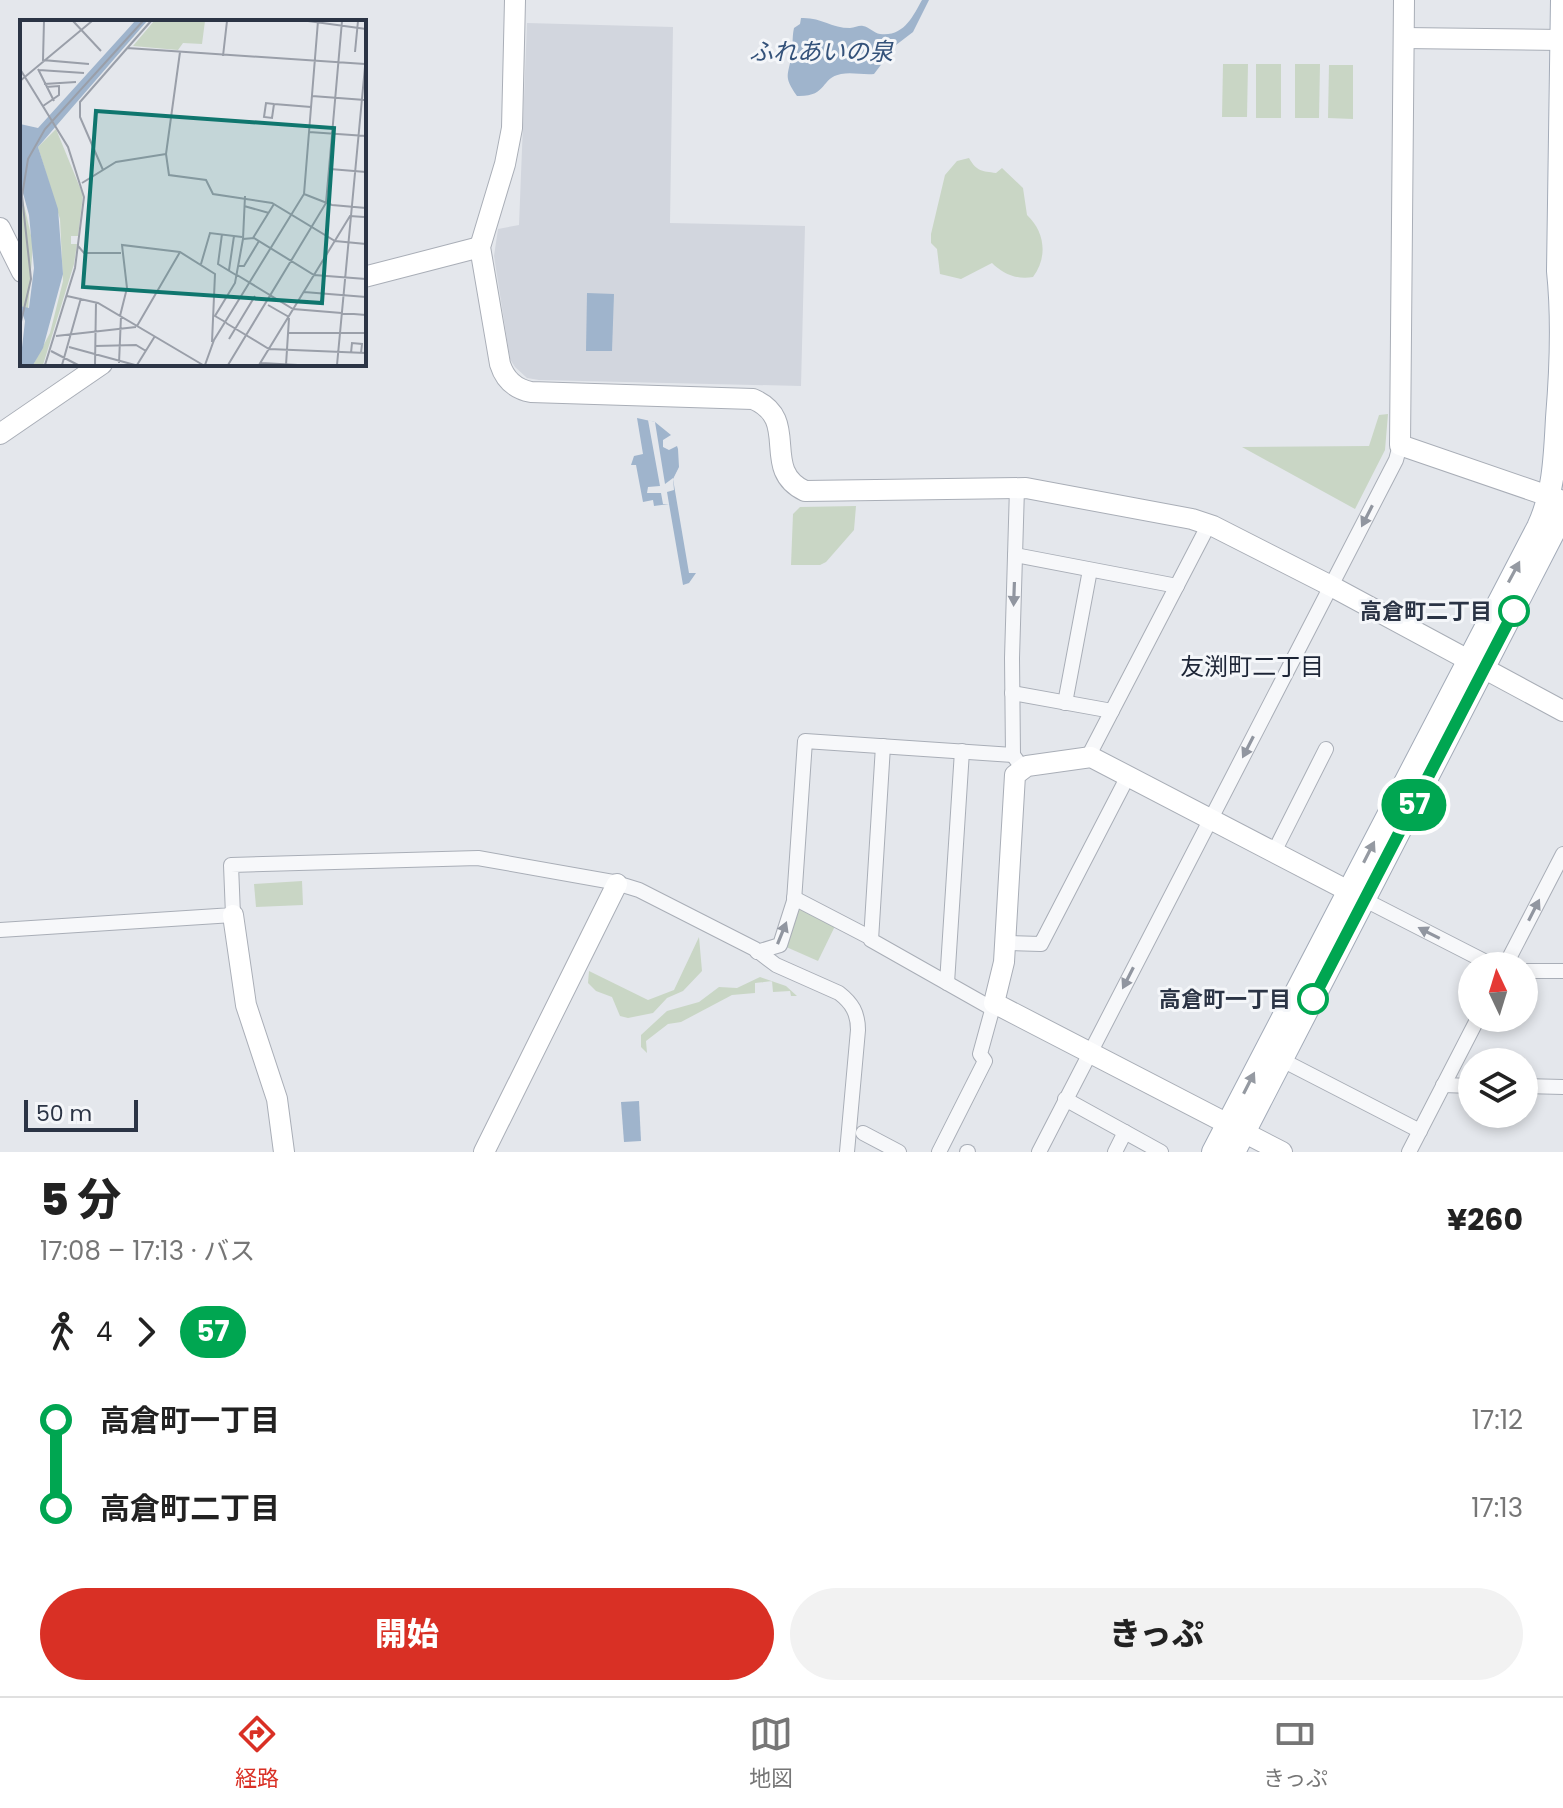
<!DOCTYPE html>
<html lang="ja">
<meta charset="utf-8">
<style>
:root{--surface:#fff;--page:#f2f2f2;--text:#222;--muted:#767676;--line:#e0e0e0;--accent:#d93025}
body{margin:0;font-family:Poppins,"Noto Sans JP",sans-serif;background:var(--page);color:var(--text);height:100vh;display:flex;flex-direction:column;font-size:30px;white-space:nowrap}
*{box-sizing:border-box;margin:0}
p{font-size:26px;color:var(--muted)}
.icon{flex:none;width:44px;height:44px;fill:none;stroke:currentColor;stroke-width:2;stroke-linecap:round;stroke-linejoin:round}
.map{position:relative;height:1152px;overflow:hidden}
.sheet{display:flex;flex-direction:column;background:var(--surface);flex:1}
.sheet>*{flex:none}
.badge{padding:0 16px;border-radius:26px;font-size:28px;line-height:52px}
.needle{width:52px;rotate:356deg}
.buttons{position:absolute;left:1458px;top:952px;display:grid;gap:16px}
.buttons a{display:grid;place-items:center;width:80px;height:80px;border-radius:50%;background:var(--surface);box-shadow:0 4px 12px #0003;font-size:40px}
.scale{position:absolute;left:24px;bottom:20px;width:114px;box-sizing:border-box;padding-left:8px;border:4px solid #2b3445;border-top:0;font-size:22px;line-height:28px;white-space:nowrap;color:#2b3445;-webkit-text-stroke:6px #f4f6f9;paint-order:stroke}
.map>.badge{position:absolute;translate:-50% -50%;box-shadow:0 0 0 4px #fff}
.legs{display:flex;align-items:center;gap:12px;height:88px;padding:0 40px;font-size:26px}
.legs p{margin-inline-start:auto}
.summary{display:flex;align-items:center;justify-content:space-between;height:136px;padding:0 40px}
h1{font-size:44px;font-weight:800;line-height:60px}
.primary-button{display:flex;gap:16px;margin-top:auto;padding:16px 40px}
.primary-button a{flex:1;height:92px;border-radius:48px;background:var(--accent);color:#fff;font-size:32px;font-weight:800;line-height:92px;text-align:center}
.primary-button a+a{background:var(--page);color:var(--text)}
ul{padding:0 40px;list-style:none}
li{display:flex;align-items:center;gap:28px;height:88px;font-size:30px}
li i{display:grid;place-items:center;width:12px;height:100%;margin:0 10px;background:currentColor}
li i::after{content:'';width:20px;height:20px;margin:-10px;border:6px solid;border-radius:50%;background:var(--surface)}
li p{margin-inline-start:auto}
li:first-child i{background:linear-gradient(#0000 50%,currentColor 0)}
li:last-child i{background:linear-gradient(currentColor 50%,#0000 0)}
.tab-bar{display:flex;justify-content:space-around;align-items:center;height:112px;border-top:2px solid var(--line);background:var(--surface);font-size:22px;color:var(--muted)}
.tab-bar a{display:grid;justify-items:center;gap:4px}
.tab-bar .on{color:var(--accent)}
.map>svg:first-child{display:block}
.built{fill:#d2d6de}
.green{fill:#c9d6c5}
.water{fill:#9fb4cc}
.pier{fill:#e4e7ec}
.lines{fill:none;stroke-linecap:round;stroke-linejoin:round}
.street-casing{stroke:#a9aeb7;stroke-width:16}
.secondary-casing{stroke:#a9aeb7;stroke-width:22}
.primary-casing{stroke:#a3abb8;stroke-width:24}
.street{stroke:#f7f8fa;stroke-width:14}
.secondary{stroke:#fff;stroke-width:20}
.primary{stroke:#fff;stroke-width:22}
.oneway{fill:#9196a0}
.oneway2{fill:#959aa2}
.line-1-casing{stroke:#fff;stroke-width:18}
.line-1{stroke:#00a651;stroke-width:12}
.stop-1-dot{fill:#fff;stroke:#00a651;stroke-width:4}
.labels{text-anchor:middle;stroke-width:6;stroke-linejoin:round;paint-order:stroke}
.stop-label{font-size:22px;font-weight:bold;fill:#2b3445;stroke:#f4f6f9;text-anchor:end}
.water-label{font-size:24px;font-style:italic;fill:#34527a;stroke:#f4f6f9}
.neighbourhood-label{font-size:24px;fill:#1d2536;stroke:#f4f6f9}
.inset-road{fill:none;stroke:#9a9fa9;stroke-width:2}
.view{fill:#0f766e;fill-opacity:0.15;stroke:#0f766e;stroke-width:4}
.inset-edge{fill:none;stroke:#2b3445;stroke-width:4}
</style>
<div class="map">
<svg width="1563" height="1152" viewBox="0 0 1563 1152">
<rect width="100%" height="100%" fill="#e4e7ec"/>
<!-- built -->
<path class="built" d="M527 23 673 27 670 223 805 226 801 386 539 380 527 378 515 367 510 359 494 256 498 229 519 225Z"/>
<!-- green -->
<g class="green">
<path d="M1223 64H1248L1247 117H1222Z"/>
<rect x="1256" y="64" width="25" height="54"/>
<path d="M1295 64H1320L1319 118H1295Z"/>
<path d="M1329 65H1353V119L1328 118Z"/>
<path d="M969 158C977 172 982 171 996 173L1002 168 1023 188 1027 215C1045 232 1048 257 1033 277 1017 280 1003 274 992 263L961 279 940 274 937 249 931 243V234L945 175 957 161Z"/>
<path d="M1388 414 1385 450 1355 509 1242 447 1369 446 1379 415Z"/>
<path d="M856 506 854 530 826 562 820 565H791L793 514 800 507Z"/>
<path d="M302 881 303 905 256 907 254 884Z"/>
<path d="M801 908 836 924 818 961 784 946 797 909Z"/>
<path d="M699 937 702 971 683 991 667 998 653 1013 628 1018 620 1016 612 997 596 991 588 983 589 971 648 1000 674 990Z"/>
<path d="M760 977 786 986 797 996H791L790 991 773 992 772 981 755 983V993L732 995 681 1022 668 1024 646 1041 647 1053 641 1047V1035L667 1011 699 1002 719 987 737 988Z"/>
</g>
<!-- water -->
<g class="water">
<path d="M922 0H929L913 32 896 45 874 74C863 75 852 72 841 74 820 78 828 97 797 96 783 76 788 76 792 54 793 45 792 37 794 28L800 24 801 18C821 17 831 28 850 28 855 28 859 25 863 26 869 27 874 33 880 34 904 37 913 16 922 0Z"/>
<path d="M587 293 614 294 612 351H586Z"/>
<path d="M637 418 655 422 671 435 663 440V447L669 450 677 446 678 449 679 467 673 479 689 573H696L689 583 683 585 669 504 654 506 653 500 643 502 636 465H631L634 456 643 454Z"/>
<path d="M639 1101 641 1141 624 1142 621 1102Z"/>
</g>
<!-- pier -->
<path class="pier" d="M648 420 655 422 665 484 673 478 674 490 667 492 669 504H663L661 493H647L648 487 660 486Z"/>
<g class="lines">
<!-- street casing -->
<g class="street-casing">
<g id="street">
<path d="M1017 488 1012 658 1013 755 1018 762"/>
<path d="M1015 555 1177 586"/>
<path d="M1012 693 1112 711"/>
<path d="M1065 703 1090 570"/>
<path d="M883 746 871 940 993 1009"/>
<path d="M1088 757 1209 524"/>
<path d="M1274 852 1326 749"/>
<path d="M794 898 871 938"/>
<path d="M1365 900 1494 966"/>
<path d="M0 930 233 915 231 865 478 858 613 882 639 890 755 949 776 965 839 993C852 1003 858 1013 858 1030L847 1152"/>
<path d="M1005 943 1041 944 1128 776"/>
<path d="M757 952 780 945 794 901 805 741 1013 755"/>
<path d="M1505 966 1563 854"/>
<path d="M1524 971H1563"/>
<path d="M947 983 962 751"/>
<path d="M1282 1060 1420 1131"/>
<path d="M1443 1085 1472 1086"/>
<path d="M1524 1086 1563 1087"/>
<path d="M1065 1099 1161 1152"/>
<path d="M863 1133 899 1152"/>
<path d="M939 1152 985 1061 980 1054 994 1003"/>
<path d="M967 1152H968"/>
<path d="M1039 1152 1396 460 1400 445"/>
<path d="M1115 1152 1125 1132"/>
<path d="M1409 1152 1478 1018"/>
</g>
</g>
<!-- secondary casing -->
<g class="secondary-casing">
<g id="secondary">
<path d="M515 0 512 128 505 164 480 247 500 364C505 380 515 389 531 392L753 399C802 420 759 469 805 491L1026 488 1192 519 1213 526 1331 586 1563 711"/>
<path d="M1404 0 1400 445 1563 501"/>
<path d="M1404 38 1561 40"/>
<path d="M0 228 22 272"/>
<path d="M364 277 480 247"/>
<path d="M0 434 102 364"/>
<path d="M233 915 246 1005 277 1099 284 1152"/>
<path d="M484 1152 617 884"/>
<path d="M1282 1152 994 1003 1004 962 1015 775 1027 766 1091 757 1362 898"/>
</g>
</g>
<!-- primary casing -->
<g class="primary-casing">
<g id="primary">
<path d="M1213 1152 1538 527C1554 493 1555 455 1557 418 1561 370 1563 319 1558 271L1562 0"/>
<path d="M1234 1152 1563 514"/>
</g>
</g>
<!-- street -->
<use href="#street" class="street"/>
<!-- secondary -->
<use href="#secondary" class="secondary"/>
<!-- primary -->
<use href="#primary" class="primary"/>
</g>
<!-- one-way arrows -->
<defs><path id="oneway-solid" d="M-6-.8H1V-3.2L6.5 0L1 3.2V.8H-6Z" transform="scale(2)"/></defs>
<g class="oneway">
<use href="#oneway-solid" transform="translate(1367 516) rotate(117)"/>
<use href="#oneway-solid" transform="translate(1014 594) rotate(92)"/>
<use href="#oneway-solid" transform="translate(1248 747) rotate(117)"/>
<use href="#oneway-solid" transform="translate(1534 910) rotate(-63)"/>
<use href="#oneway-solid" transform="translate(782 933) rotate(-68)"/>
<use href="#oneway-solid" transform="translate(1429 933) rotate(-153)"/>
<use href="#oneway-solid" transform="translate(1128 978) rotate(117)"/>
</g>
<g class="oneway2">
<use href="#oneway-solid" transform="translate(1514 572) rotate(-62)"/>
<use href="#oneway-solid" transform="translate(1369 852) rotate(-63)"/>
<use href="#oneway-solid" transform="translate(1249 1083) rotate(-63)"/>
</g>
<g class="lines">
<!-- line-1 casing -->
<g class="line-1-casing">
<path id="line-1" d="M1313 999 1514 611"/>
</g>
<!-- line-1 -->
<use href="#line-1" class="line-1"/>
</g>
<!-- markers -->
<g class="stop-1-dot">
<circle cx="1514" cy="611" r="14"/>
<circle cx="1313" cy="999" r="14"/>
</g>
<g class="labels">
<!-- stop labels -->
<g class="stop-label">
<text x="1492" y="619">高倉町二丁目</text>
<text x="1291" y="1007">高倉町一丁目</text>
</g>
<!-- water labels -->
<g class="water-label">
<text x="821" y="60">ふれあいの泉</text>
</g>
<!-- neighbourhood labels -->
<g class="neighbourhood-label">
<text x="1252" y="675">友渕町二丁目</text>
</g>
</g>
<!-- overview -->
<g transform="translate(20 20)">
<rect width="346" height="346" fill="#e4e7ec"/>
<path d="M134 1H185L182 24 163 23 158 30 113 26ZM36 109 63 175 58 216H51V224H57L54 244 23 345H13L30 313 43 261 40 199 18 127ZM0 167 13 224 8 289 0 286Z" fill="#c9d6c5"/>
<path d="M115 1H127L18 127 38 189 43 254 23 328 13 345H0L5 301 0 286 9 288 14 248 9 195 0 162V104L18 108Z" fill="#9fb4cc"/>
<path class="inset-road" d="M24 1 23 40 69 44M53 1 81 31M288 1 346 9M107 28 345 44M160 32 146 134 149 155 186 160 193 174 252 183 315 221 346 224M335 32 338 1M203 36 207 1M0 49 48 127 64 177 55 248 25 345M18 49 34 81M19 50 64 53M0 61 72 1M24 64 56 62M292 76 345 80M254 84 252 98 244 97 246 83 254 84 291 87M23 86 39 75V66L26 67M289 112 346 116M310 149 346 152M83 150 60 97V82L131 1M62 163 96 142 146 134M284 174 312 185 346 188M224 186 249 193M202 214 198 244 216 255M233 218 254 184M223 219 225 176M58 226 64 233H101M181 244 190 213 222 217M219 246H224L239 221M209 250 214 216M217 255 273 289 346 295M284 272 346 277M47 276 78 283 183 345M248 285 269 297M100 296 107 268 102 225 160 232 195 254 192 322M206 303 249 329 346 333M207 303 195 296 215 263 223 219 234 218 294 255 346 259M0 306 11 259 2 176 8 139 25 109 123 1M117 306 160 232M268 313H346M36 316 116 307M209 319 235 276M75 326 116 325 126 331M49 327 115 345M31 331 58 345M331 333 332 323 342 324 341 333M99 343 101 296M241 343 278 345M42 345 61 278M75 345 76 282M117 345 135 316M185 345 194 320 284 174 298 1M208 345 306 183 322 1M239 345 330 196 344 197M266 345 269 298M317 345 346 36"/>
<path class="view" d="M76 91 314 108 302 283 63 267Z"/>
<rect width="346" height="346" class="inset-edge"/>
</g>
</svg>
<div class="buttons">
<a><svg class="needle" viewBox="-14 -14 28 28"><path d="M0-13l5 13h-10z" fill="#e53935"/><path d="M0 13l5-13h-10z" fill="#767676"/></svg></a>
<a><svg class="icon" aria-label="layers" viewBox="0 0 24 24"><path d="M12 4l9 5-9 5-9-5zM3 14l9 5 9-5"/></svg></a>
</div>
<div class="scale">50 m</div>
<b class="badge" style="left:1414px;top:805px;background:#00a651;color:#fff">57</b>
</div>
<section class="sheet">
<div class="summary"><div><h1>5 分</h1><p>17:08 – 17:13 · バス</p></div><b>¥260</b></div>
<div class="legs"><svg class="icon" aria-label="walk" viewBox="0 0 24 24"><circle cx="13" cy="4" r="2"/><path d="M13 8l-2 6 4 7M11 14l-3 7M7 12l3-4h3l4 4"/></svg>4<svg class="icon" aria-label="forward" viewBox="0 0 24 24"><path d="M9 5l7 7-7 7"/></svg><b class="badge" style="background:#00a651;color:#fff">57</b></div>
<ul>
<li><i style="color:#00a651"></i><b>高倉町一丁目</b><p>17:12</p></li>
<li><i style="color:#00a651"></i><b>高倉町二丁目</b><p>17:13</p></li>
</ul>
<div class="primary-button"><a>開始</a><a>きっぷ</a></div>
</section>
<nav class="tab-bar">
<a class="on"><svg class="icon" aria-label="directions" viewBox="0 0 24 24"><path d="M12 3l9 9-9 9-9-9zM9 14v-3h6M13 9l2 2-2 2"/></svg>経路</a>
<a><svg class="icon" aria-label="map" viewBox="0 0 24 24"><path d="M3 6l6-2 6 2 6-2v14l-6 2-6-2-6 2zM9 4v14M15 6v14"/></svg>地図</a>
<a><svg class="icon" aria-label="tickets" viewBox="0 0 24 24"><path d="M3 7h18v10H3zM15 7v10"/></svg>きっぷ</a>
</nav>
